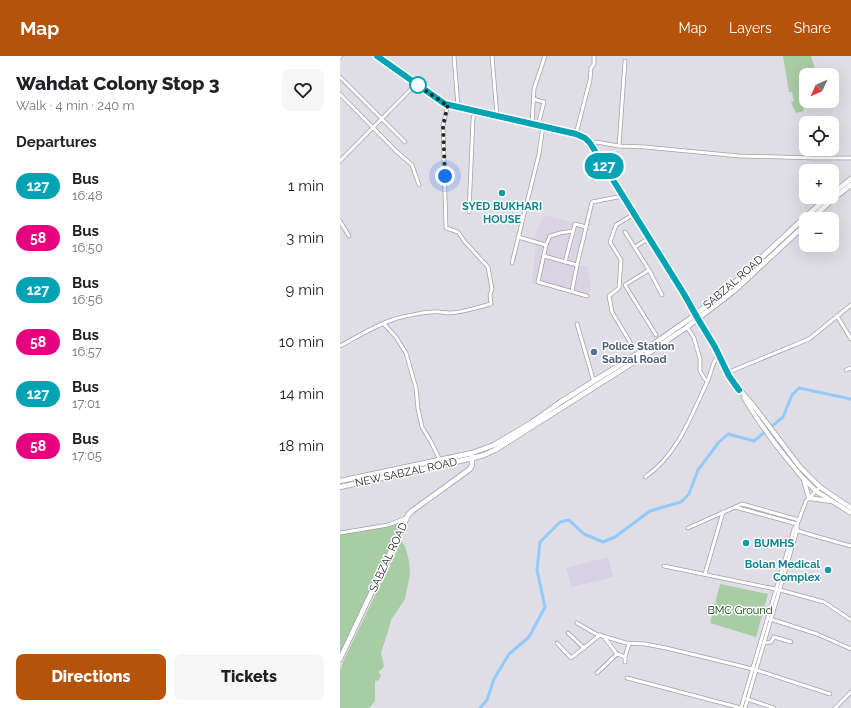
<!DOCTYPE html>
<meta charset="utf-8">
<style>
:root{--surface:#fff;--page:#f6f6f6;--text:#202124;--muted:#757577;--accent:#b45309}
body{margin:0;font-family:Raleway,sans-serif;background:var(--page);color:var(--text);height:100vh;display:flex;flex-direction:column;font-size:15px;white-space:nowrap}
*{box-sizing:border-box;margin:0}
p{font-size:13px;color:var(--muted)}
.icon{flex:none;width:22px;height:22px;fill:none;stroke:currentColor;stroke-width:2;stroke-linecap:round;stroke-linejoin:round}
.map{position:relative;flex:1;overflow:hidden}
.sheet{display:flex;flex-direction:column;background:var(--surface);width:340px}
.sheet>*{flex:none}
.badge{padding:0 8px;border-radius:13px;font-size:14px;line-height:26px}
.needle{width:26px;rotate:226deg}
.fabs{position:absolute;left:459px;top:12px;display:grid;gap:8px}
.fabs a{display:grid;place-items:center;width:40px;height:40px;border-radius:8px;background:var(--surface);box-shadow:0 4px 16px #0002;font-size:20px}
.you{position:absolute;width:20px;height:20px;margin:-10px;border:3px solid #fff;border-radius:50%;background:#1a73e8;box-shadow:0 0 0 6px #1a73e833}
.map>.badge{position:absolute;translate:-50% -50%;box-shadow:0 0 0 2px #fff}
h2{padding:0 16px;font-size:15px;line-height:36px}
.round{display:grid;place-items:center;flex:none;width:42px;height:42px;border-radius:8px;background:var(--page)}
.headline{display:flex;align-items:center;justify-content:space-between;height:68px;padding:0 16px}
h1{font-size:19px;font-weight:800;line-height:30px}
.action{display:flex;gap:8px;margin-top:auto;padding:8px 16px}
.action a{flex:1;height:46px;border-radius:8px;background:var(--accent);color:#fff;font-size:16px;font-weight:800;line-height:46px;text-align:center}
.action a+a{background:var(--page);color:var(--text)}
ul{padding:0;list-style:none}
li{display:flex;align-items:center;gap:12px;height:52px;padding:0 16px}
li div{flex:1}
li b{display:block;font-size:15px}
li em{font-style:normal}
li .badge{min-width:44px;font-weight:700;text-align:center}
header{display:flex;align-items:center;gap:24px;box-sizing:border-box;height:56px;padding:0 20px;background:var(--accent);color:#fff}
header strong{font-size:19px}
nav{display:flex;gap:22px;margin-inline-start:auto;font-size:14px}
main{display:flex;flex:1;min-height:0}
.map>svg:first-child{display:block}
.built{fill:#d9d3e3}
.industrial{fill:#d8d0e5}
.green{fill:#a8cca4}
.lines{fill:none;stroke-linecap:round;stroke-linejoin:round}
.canal{stroke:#92cbfa;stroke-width:3}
.street-casing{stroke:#a2a0a8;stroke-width:4.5}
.secondary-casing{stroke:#a2a0a8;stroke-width:5.5}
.primary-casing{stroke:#a2a0a8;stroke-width:6}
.street{stroke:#fff;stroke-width:3}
.secondary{stroke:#fff;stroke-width:4}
.primary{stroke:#fff;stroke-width:4.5}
.line-casing{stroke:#fff;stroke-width:9}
.line{stroke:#00a3b4;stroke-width:6}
.walk{stroke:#272629;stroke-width:4;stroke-dasharray:0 7.2}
.stop-dot{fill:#fff;stroke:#00a3b4;stroke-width:2}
.culture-dot{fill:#0f9aa8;stroke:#fff;stroke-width:1.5}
.service-dot{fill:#5c6f8a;stroke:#fff;stroke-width:1.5}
.labels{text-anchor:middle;stroke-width:3;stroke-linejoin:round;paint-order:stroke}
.culture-label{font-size:11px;font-weight:bold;fill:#0d838f;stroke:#fff}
.street-label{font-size:11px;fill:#272629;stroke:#fff}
.service-label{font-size:11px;font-weight:bold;fill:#4e5e75;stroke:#fff;text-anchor:start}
.park-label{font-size:11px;fill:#024300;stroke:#fff}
</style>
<header>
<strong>Map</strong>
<nav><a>Map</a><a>Layers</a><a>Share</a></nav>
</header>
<main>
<section class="sheet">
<div class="headline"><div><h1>Wahdat Colony Stop 3</h1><p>Walk · 4 min · 240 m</p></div><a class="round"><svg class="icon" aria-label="heart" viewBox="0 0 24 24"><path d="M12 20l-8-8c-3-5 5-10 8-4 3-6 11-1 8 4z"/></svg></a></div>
<h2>Departures</h2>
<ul>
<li><span class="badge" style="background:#00a3b4;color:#fff">127</span><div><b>Bus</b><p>16:48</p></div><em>1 min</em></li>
<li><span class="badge" style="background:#e6007e;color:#fff">58</span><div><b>Bus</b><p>16:50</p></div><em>3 min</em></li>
<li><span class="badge" style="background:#00a3b4;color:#fff">127</span><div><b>Bus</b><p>16:56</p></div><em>9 min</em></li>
<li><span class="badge" style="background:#e6007e;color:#fff">58</span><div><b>Bus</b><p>16:57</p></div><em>10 min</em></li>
<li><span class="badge" style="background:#00a3b4;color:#fff">127</span><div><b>Bus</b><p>17:01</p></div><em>14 min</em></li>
<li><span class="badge" style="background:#e6007e;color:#fff">58</span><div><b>Bus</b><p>17:05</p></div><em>18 min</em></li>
</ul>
<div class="action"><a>Directions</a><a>Tickets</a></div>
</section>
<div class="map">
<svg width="511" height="652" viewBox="0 0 511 652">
<rect width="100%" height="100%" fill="#dfdde5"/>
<!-- built -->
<path class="built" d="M204 159 244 170 237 209 248 211 251 232 247 240 192 227 196 185 194 183Z"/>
<!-- industrial -->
<path class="industrial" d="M268 501 273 521 232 531 226 512Z"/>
<!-- green -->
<g class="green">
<path d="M443 0H471L477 19H466V45H469L468 46 469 50 463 52 464 55 456 57 451 46 454 45 452 36H449Z"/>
<path d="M63 467 0 602V478L54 469Z"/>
<path d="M61 485 65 490 69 505 70 518 65 543 51 564 49 572 41 597 44 610 42 613 38 616 41 619 39 624 35 625V645L29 652H0V615L3 606Z"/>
<path d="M380 528 428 538 416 581 370 567Z"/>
</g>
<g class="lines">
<!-- canal -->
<path class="canal" d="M140 652 147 644 154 623 169 598 189 581 205 551 197 514 200 486 220 466 229 464 244 478 263 486 275 481 310 455 341 446 349 438 358 414 379 386 388 378 414 385 443 361 452 339 459 332 511 343"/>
<!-- street casing -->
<g class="street-casing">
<g id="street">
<path d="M114 0 118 51"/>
<path d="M152 0 157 60"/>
<path d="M0 1 1 0"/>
<path d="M0 21 65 86"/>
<path d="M0 38 56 95 72 109 79 129"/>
<path d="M193 43 204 46 198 69"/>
<path d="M192 68 194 33 205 0"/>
<path d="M236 78 250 24 251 12 254 8V0"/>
<path d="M251 90 256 86 279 90 305 91 399 100 474 102H511"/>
<path d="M279 90 285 5"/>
<path d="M0 105 76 28"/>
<path d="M129 156 133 63 135 55"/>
<path d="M0 165 9 180"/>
<path d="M233 175 220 177 210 180 206 189 198 226 247 240"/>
<path d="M285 176 309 214 322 239"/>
<path d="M178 181 206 189"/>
<path d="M295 191 309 182"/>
<path d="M204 200 237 209"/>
<path d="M225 206 235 168 246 171"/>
<path d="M172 207 199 98 203 70"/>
<path d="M309 214 285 229 316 279"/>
<path d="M232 235 237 209 252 146 283 140"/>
<path d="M497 260 511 283"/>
<path d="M44 268 56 281 66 297 76 332 78 353 82 371 91 386 100 404"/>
<path d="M237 268 254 326"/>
<path d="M347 271 354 282 360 303V315L364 322 367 325"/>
<path d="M0 290C17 281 34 270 52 264 63 260 89 255 100 256 103 256 106 257 109 257 123 257 137 251 151 248L150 239 152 233 148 211 125 186 118 176 106 172 103 70 108 48"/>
<path d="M293 291 272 256 269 240 279 232 281 204 270 186 276 169 294 158"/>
<path d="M506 314 511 312"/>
<path d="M387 317 469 283 511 249"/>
<path d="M305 421C338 399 352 358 368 324 372 315 372 305 379 299"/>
<path d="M395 451 457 468"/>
<path d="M348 472 402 448 459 464"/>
<path d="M455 474 475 480 511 490"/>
<path d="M0 477 48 469 66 462"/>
<path d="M324 510 440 534 484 546 511 564"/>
<path d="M365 518 383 456"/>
<path d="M430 563 477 578 511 593"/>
<path d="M237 567 256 578 286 587 305 588 326 592 413 613 490 638"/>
<path d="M228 577 244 592"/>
<path d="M264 581 277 598 285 601"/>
<path d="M217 587 231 602 260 579"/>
<path d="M424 587 431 586 434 581 451 586"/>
<path d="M285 606V601L289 588"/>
<path d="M257 617 277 598"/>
<path d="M287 622 401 652"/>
<path d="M407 643 434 652"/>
<path d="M401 652 454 473 457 469 466 445 480 431"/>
<path d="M405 652 457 474V469"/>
<path d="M495 652 511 636"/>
</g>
</g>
<!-- secondary casing -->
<g class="secondary-casing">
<g id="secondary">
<path d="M37 0 105 47 236 78 245 82 250 87 344 238 358 263 375 291 389 320 394 327 413 349 460 411 480 431 511 452"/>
<path d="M404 342 416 361 436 389 461 420 476 435 511 457"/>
<path d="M464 425 469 442 490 445"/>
</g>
</g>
<!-- primary casing -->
<g class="primary-casing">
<g id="primary">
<path d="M492 138 511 123"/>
<path d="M471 163 494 142 511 129"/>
<path d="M0 425 132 397 154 389 191 367 222 345 315 287 355 259 392 229 463 163 488 141"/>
<path d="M0 431 133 402 144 399 155 394 316 292 347 271 395 234 466 168"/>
<path d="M0 603 68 459 72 455 130 413 132 409V400"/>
</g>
</g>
<!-- street -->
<use href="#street" class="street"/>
<!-- secondary -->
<use href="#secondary" class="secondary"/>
<!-- primary -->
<use href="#primary" class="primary"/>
</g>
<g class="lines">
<!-- line casing -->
<g class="line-casing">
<path id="line" d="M37 0 105 48 236 78 245 82 250 87 344 238 358 263 375 291 389 320 399 334"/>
</g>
<!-- line -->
<use href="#line" class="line"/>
<!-- walk -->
<path class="walk" d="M78 29 76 28 105 48H108L103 70 105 120"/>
</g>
<!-- markers -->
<circle class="stop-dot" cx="78" cy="29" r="8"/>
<g class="culture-dot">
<circle cx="162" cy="137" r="4"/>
<circle cx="406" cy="487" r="4"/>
<circle cx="488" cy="514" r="4"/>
</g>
<circle class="service-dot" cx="254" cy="296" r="4"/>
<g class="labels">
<!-- culture labels -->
<g class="culture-label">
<text x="162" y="154">SYED BUKHARI<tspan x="162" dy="13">HOUSE</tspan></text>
<text x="414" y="491" text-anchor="start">BUMHS</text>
<text x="480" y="512" text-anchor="end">Bolan Medical<tspan x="480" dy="13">Complex</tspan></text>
</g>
<!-- street labels -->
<g class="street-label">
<text transform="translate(393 226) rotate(-41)" y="4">SABZAL ROAD</text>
<text transform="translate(66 416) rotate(-12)" y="4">NEW SABZAL ROAD</text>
<text transform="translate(48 501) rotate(-65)" y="4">SABZAL ROAD</text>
</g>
<!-- service labels -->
<g class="service-label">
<text x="262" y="294">Police Station<tspan x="262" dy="13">Sabzal Road</tspan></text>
</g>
<!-- park labels -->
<g class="park-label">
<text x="400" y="558">BMC Ground</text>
</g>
</g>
</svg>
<div class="fabs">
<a><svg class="needle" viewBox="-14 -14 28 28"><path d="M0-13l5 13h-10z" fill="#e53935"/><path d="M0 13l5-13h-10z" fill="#757577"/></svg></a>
<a><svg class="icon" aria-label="locate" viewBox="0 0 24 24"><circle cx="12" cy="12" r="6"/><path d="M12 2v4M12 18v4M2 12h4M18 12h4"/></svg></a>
<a>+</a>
<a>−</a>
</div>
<div class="you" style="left:105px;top:120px"></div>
<b class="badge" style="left:264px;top:110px;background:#00a3b4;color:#fff">127</b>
</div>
</main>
